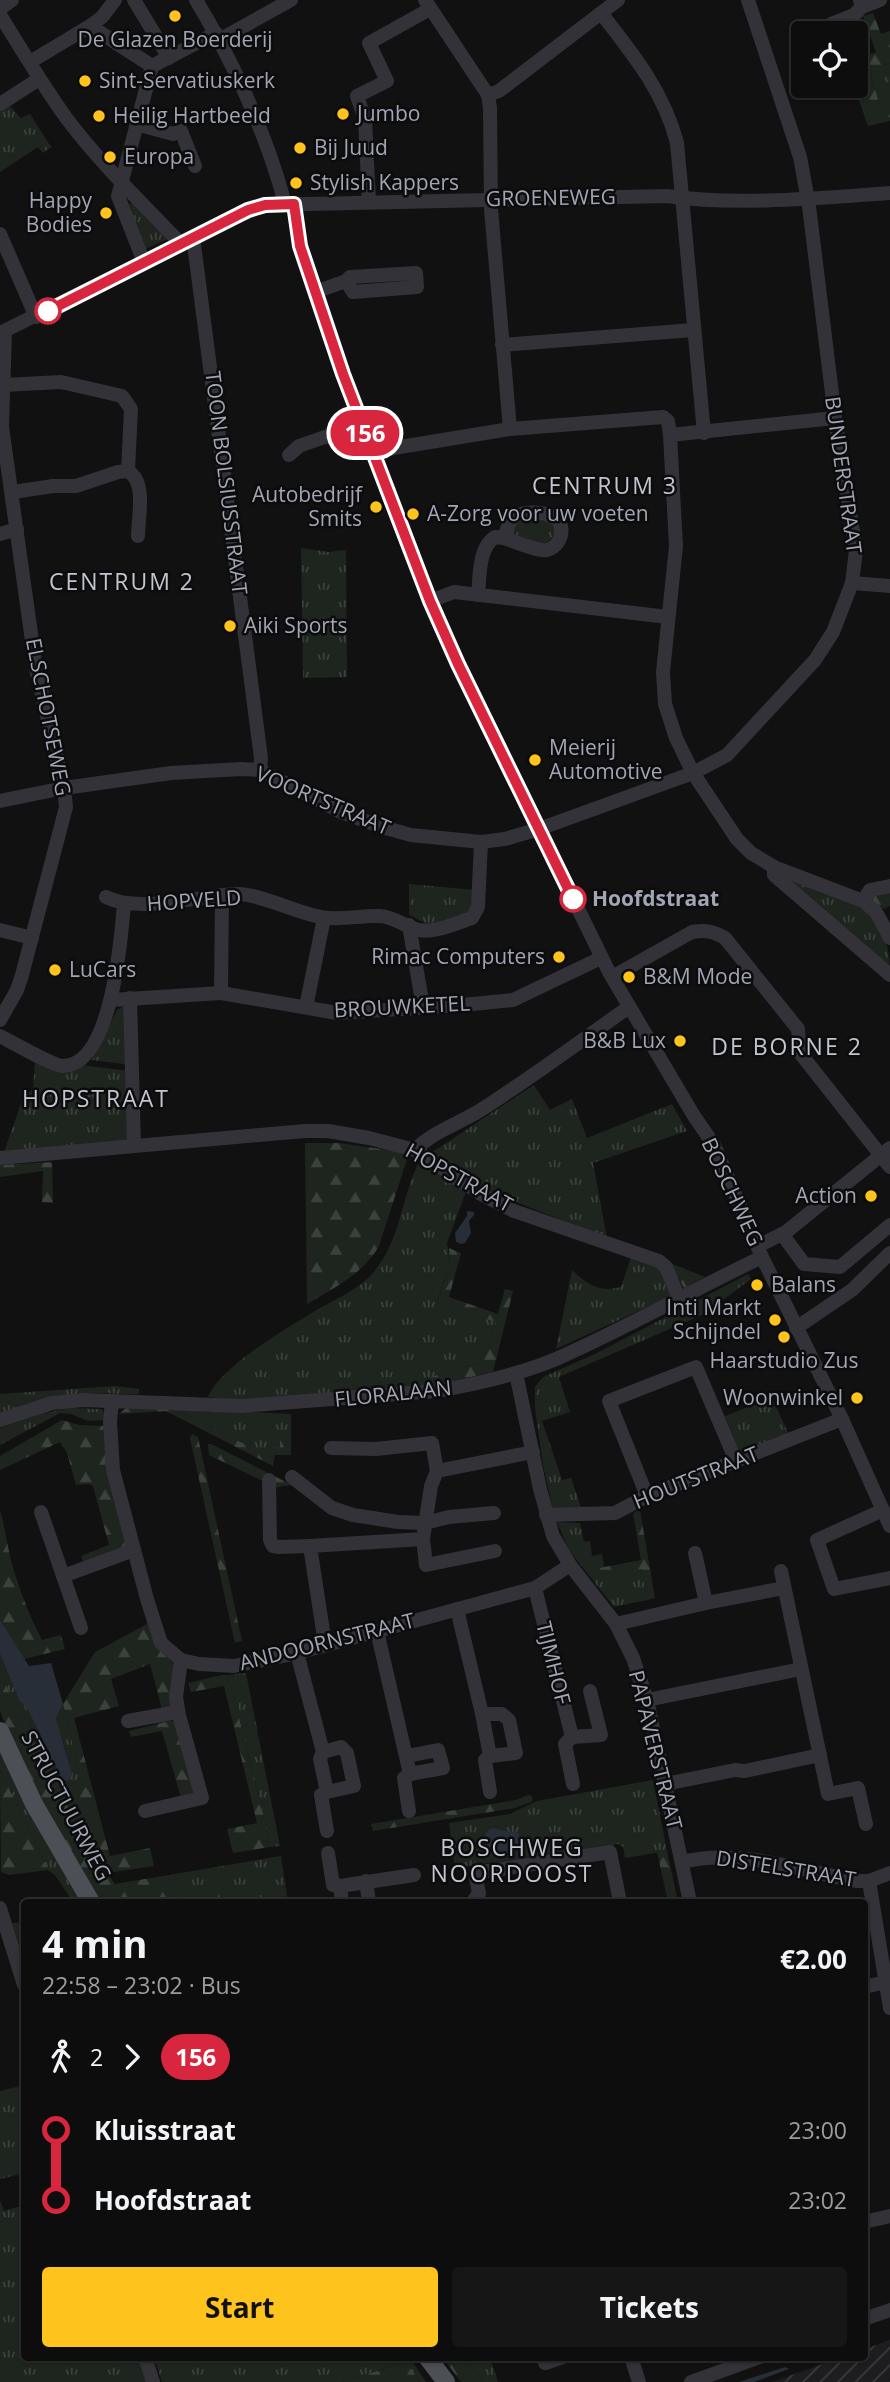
<!DOCTYPE html>
<meta charset="utf-8">
<style>
:root{--surface:#0d0d0e;--page:#161617;--text:#f1f3f6;--muted:#9a9c9e;--line:#2d2d2e;--accent:#fec31d}
body{margin:0;font-family:"Open Sans",sans-serif;background:var(--page);color:var(--text);height:100vh;display:flex;flex-direction:column;font-size:26px;white-space:nowrap}
*{box-sizing:border-box;margin:0}
p{font-size:23px;color:var(--muted)}
.icon{flex:none;width:38px;height:38px;fill:none;stroke:currentColor;stroke-width:2;stroke-linecap:round;stroke-linejoin:round}
.map{position:relative;flex:1;overflow:hidden}
.side{position:absolute;left:21px;top:1899px;width:847px;height:462px;display:flex;flex-direction:column;background:var(--surface);border-radius:7px;box-shadow:0 2px 5px #0004,0 0 0 2px var(--line)}
.side>*{flex:none}
.badge{padding:0 14px;border-radius:23px;font-size:24px;line-height:46px}
.buttons{position:absolute;left:791px;top:21px;display:grid;gap:14px}
.buttons a{display:grid;place-items:center;width:77px;height:77px;border-radius:7px;background:var(--surface);box-shadow:0 2px 5px #0004,0 0 0 2px var(--line);font-size:35px}
.map>.badge{position:absolute;translate:-50% -50%;box-shadow:0 0 0 4px #fff}
.legs{display:flex;align-items:center;gap:10px;height:77px;padding:0 21px;font-size:23px}
.legs p{margin-inline-start:auto}
.summary{display:flex;align-items:center;justify-content:space-between;height:119px;padding:0 21px}
h1{font-size:38px;font-weight:700;line-height:52px}
.primary-button{display:flex;gap:14px;margin-top:auto;padding:14px 21px}
.primary-button a{flex:1;height:80px;border-radius:7px;background:var(--accent);color:#111;font-size:28px;font-weight:700;line-height:80px;text-align:center}
.primary-button a+a{background:var(--page);color:var(--text)}
ul{padding:0 21px;list-style:none}
li{display:flex;align-items:center;gap:24px;height:70px;font-size:26px}
li i{display:grid;place-items:center;width:10px;height:100%;margin:0 9px;background:currentColor}
li i::after{content:'';width:18px;height:18px;margin:-9px;border:5px solid;border-radius:50%;background:var(--surface)}
li p{margin-inline-start:auto}
li:first-child i{background:linear-gradient(#0000 50%,currentColor 0)}
li:last-child i{background:linear-gradient(currentColor 50%,#0000 0)}
.map>svg:first-child{display:block}
.industrial{fill:url(#industrial-furrows)}
.grass{fill:url(#grass-tufts)}
.forest{fill:url(#forest-firs)}
.water{fill:#272e37}
.lines{fill:none;stroke-linecap:round;stroke-linejoin:round}
.minor{stroke:#323238;stroke-width:14}
.major{stroke:#4d4f57;stroke-width:18}
.line-1-casing{stroke:#fff;stroke-width:16}
.line-1{stroke:#d7263d;stroke-width:10}
.poi-dot{fill:#fec31d;stroke:#0c0c0d;stroke-width:2.5}
.stop-1-dot{fill:#fff;stroke:#d7263d;stroke-width:3.5}
.labels{text-anchor:middle;stroke-width:5;stroke-linejoin:round;paint-order:stroke}
.poi-label{font-size:21px;fill:#a1a5b4;stroke:#0c0c0d;text-anchor:start}
.street-label{font-size:21px;fill:#a1a5b4;stroke:#0c0c0d}
.stop-label{font-size:21px;font-weight:bold;fill:#a1a5b4;stroke:#0c0c0d;text-anchor:start}
.neighbourhood-label{font-size:23px;letter-spacing:2px;fill:#c2c5d0;stroke:#0c0c0d}
</style>
<div class="map">
<svg width="890" height="2382" viewBox="0 0 890 2382">
<defs>
<pattern id="industrial-furrows" width="10" height="10" patternUnits="userSpaceOnUse" patternTransform="scale(1.75)"><rect width="10" height="10" fill="#1d1d1f"/><path d="M-1 1l2-2M0 10L10 0M9 11l2-2" fill="none" stroke="#3b3b3d"/></pattern>
<pattern id="grass-tufts" width="24" height="20" patternUnits="userSpaceOnUse" patternTransform="scale(1.75)"><rect width="24" height="20" fill="#1d251e"/><path d="M3 7l-1-3M5 7V3M7 7l1-3M15 17l-1-3M17 17v-4M19 17l1-3" fill="none" stroke="#3b423c"/></pattern>
<pattern id="forest-firs" width="22" height="20" patternUnits="userSpaceOnUse" patternTransform="scale(1.75)"><rect width="22" height="20" fill="#1d251e"/><path d="M5 1l3.5 6h-7zM16 11l3.5 6h-7z" fill="#3b423c"/></pattern>
</defs>
<rect width="100%" height="100%" fill="#111112"/>
<!-- industrial -->
<path class="industrial" d="M890 2340V2382H772L842 2357H864L865 2349Z"/>
<!-- grass -->
<g class="grass">
<path d="M890 63V111L882 113 869 69Z"/>
<path d="M10 106 21 118 30 114 51 147 43 153 38 147 0 172V111Z"/>
<path d="M136 200 171 238 142 250 125 207Z"/>
<path d="M531 518 548 520 556 529C548 554 528 542 510 536L514 524Z"/>
<path d="M301 548 329 552 346 550 347 677 303 678Z"/>
<path d="M783 876C836 896 890 902 890 971Z"/>
<path d="M409 884 475 890 474 910 431 926 409 915Z"/>
<path d="M128 1004 132 1065 92 1060 117 1010Z"/>
<path d="M35 1059 129 1071 127 1143 4 1152 23 1098 33 1089Z"/>
<path d="M534 1085 550 1110 572 1099 587 1138 672 1104 687 1131 593 1163 607 1238 496 1194 431 1153Z"/>
<path d="M420 1160 467 1189 447 1243 450 1263 437 1302 496 1322 483 1362 370 1394 235 1400 208 1397C220 1367 287 1328 315 1311 335 1299 358 1290 373 1273 401 1241 401 1196 420 1160Z"/>
<path d="M631 1257 660 1268 671 1296 556 1349 572 1270C587 1284 599 1293 621 1287Z"/>
<path d="M748 1274 751 1279 704 1314 559 1377 570 1412 542 1421 562 1480 571 1478 582 1510H553L543 1465 535 1408V1387L543 1377 595 1354Z"/>
<path d="M115 1386 139 1389V1394C126 1395 113 1393 99 1393 65 1393 32 1402 0 1414V1394Z"/>
<path d="M772 1398 790 1437 742 1457 725 1416Z"/>
<path d="M69 1408 102 1409 107 1420 88 1421 71 1414 60 1413 0 1445V1428L41 1414Z"/>
<path d="M184 1409 291 1414V1431H280V1447L268 1457 183 1413Z"/>
<path d="M557 1522 580 1523 584 1542 590 1541 592 1556 602 1554 604 1567 599 1568 642 1569 647 1600 614 1607 569 1550Z"/>
<path d="M0 1654 19 1700 27 1708 65 1781 72 1774 56 1719 63 1704 79 1771 77 1783 65 1784 59 1779 32 1732 29 1720 12 1700 0 1668Z"/>
<path d="M246 1673 280 1846 270 1847 261 1804 228 1675Z"/>
<path d="M0 1742 85 1902H73L55 1875 48 1870 0 1770Z"/>
<path d="M653 1780 667 1851 625 1858 623 1847 618 1844 455 1868 449 1823 510 1814 537 1801Z"/>
<path d="M281 1856 288 1902H178L175 1874Z"/>
<path d="M24 2085V2125L19 2145 24 2173 0 2179V2091Z"/>
<path d="M0 2200 4 2211 24 2205V2227L20 2228 24 2240V2357H142L150 2382H0Z"/>
<path d="M154 2357H409L426 2382H420L405 2362 342 2382H162Z"/>
<path d="M464 2357H490L498 2382H483Z"/>
</g>
<!-- forest -->
<g class="forest">
<path d="M873 13 881 34 890 31V63L869 70 882 112 890 111V121L868 126 854 86 856 59 876 52 863 16Z"/>
<path d="M890 892V906L884 909 872 901 874 896Z"/>
<path d="M305 1143H339L409 1153 379 1246C363 1274 334 1288 307 1304Z"/>
<path d="M52 1162 53 1203 42 1202 43 1171 0 1177V1165Z"/>
<path d="M449 1248 461 1253 449 1297 498 1314 505 1289 513 1291 493 1372 448 1382 370 1394 483 1362 496 1322 437 1303 450 1263Z"/>
<path d="M670 1263 705 1277 684 1288Z"/>
<path d="M126 1408 184 1409 183 1413 268 1456 271 1448 280 1447V1431H291V1455H275L273 1466 166 1411 119 1414Z"/>
<path d="M62 1420 79 1425 106 1426 126 1546 83 1562 81 1556 109 1545 93 1486 89 1484 76 1485 67 1453 60 1442 0 1470V1456Z"/>
<path d="M192 1434 198 1437 242 1641 235 1643 190 1438Z"/>
<path d="M208 1444H211L292 1485 272 1488 269 1484 209 1455Z"/>
<path d="M0 1510C6 1531 8 1553 15 1574 22 1597 31 1619 42 1640L61 1635 65 1649 24 1659 0 1620Z"/>
<path d="M640 1510 655 1598 647 1600 642 1569 601 1576 599 1568 641 1560 633 1513Z"/>
<path d="M149 1623 155 1645 175 1666 174 1710 163 1713 150 1664 111 1679 119 1706 74 1718 110 1856 150 1848 154 1866 107 1873 115 1884 175 1874 178 1902H97L74 1864 11 1740 0 1711V1668L12 1700 29 1720 32 1732 59 1779 65 1784 76 1783 79 1771 63 1704 95 1652Z"/>
<path d="M222 1675H228L261 1804 270 1847 233 1853 227 1829 257 1823 224 1686 191 1692 188 1683Z"/>
<path d="M169 1721H175L197 1793 181 1798 162 1731 131 1737 129 1731Z"/>
<path d="M0 1770 48 1870 9 1875 1 1872Z"/>
<path d="M528 1795 532 1796 533 1801 515 1808 373 1831 371 1824 516 1800Z"/>
<path d="M667 1851 678 1902H668L657 1852Z"/>
<path d="M24 1922V1959L12 1923Z"/>
<path d="M442 2357H464L483 2382H461Z"/>
<path d="M406 2362 420 2382H342Z"/>
</g>
<!-- water -->
<g class="water">
<path d="M467 1211 474 1212V1215L469 1221 471 1233 465 1243 461 1244 456 1242 455 1233 467 1216Z"/>
<path d="M0 1620 29 1666 51 1663 63 1704 56 1719 72 1774 71 1779 65 1781 61 1776 27 1708 19 1700 0 1654Z"/>
<path d="M492 1828 518 1833 522 1840 517 1851 488 1856 481 1854 486 1832Z"/>
<path d="M785 2367 789 2369 754 2382H739Z"/>
</g>
<g class="lines">
<!-- minor -->
<g class="minor">
<path d="M134 0 169 58"/>
<path d="M196 0C233 61 267 135 285 204"/>
<path d="M425 0 488 95 490 108 491 209 510 429"/>
<path d="M862 7 880 0"/>
<path d="M0 9 12 0"/>
<path d="M601 13C633 54 664 92 677 143L704 433"/>
<path d="M0 15C22 50 43 86 67 119 101 164 142 203 180 243"/>
<path d="M831 24 854 15 862 7 860 0"/>
<path d="M90 26 152 66"/>
<path d="M219 40 291 0"/>
<path d="M30 62 90 26 102 17 115 0"/>
<path d="M488 95 499 91 618 0"/>
<path d="M0 104 39 79"/>
<path d="M136 124 173 134 181 131 195 166"/>
<path d="M369 202 365 119 357 96 387 81 369 43 430 9"/>
<path d="M294 204 300 246 343 374 401 528 458 664 609 972 694 1116 714 1145 762 1257 842 1419 890 1526"/>
<path d="M0 234 36 317"/>
<path d="M193 237 261 758 260 770"/>
<path d="M144 262 118 196 152 66 216 33"/>
<path d="M315 292 346 281 350 277 416 273 417 287 353 292 346 281"/>
<path d="M0 333 228 220 265 205 667 196C736 206 820 198 890 193"/>
<path d="M502 345 693 330"/>
<path d="M3 385 61 382 122 396 131 409 128 471"/>
<path d="M670 435 676 546 663 672 665 704 676 738 693 773 737 839 751 853 774 867 863 901 876 912 890 938"/>
<path d="M373 454 388 449 510 429 663 417 668 421 670 435 835 418"/>
<path d="M289 455 299 446 362 424"/>
<path d="M128 471C147 482 138 517 138 536"/>
<path d="M13 492 53 486H76L118 472 128 471"/>
<path d="M0 534 17 529"/>
<path d="M852 583 890 586"/>
<path d="M478 595C480 577 478 548 495 537L504 538C506 532 508 523 513 518 523 510 546 511 556 519 569 530 557 552 542 550 529 548 516 542 504 538"/>
<path d="M430 601 454 592 668 617"/>
<path d="M0 801 64 788 171 773 241 769 260 770 341 812 382 827 411 835 481 842 505 839 539 829 693 773 727 755 815 660 833 632 852 583 856 550 835 418 809 206 800 157 748 0"/>
<path d="M774 867V875L890 975"/>
<path d="M106 897C139 914 200 895 238 894 260 894 297 913 321 917 340 921 361 915 380 916 394 917 403 925 415 929 432 935 456 923 472 918L478 907 481 842"/>
<path d="M863 901 870 890 890 886"/>
<path d="M409 925 423 1007"/>
<path d="M0 930 32 938"/>
<path d="M612 977 692 932C705 930 713 931 725 938L798 1029 800 1053 890 1167"/>
<path d="M221 993 222 895"/>
<path d="M130 998 134 1145"/>
<path d="M112 1000 221 993 337 1013 463 1005 513 1000 601 958"/>
<path d="M306 1007 324 918"/>
<path d="M0 1020 17 990 22 975 66 807 64 788 36 669 2 427 5 331"/>
<path d="M0 1036C12 1042 53 1066 63 1066 112 1065 121 939 124 904"/>
<path d="M415 1150C432 1132 458 1124 479 1111 530 1079 579 1042 629 1007"/>
<path d="M0 1158 305 1131H328L369 1138 415 1150 481 1194 514 1211 659 1261 666 1267 679 1298"/>
<path d="M782 1234 804 1264 840 1267 890 1225"/>
<path d="M758 1246 786 1232 890 1148"/>
<path d="M796 1328 852 1290 890 1253"/>
<path d="M516 1373 540 1489 553 1536 570 1565 616 1624 633 1658 647 1700 690 1902"/>
<path d="M112 1401 110 1422 113 1470 147 1599 161 1643 181 1660 199 1664 234 1666 297 1653 535 1588 570 1565"/>
<path d="M0 1420 52 1403 83 1400 242 1406 437 1391C477 1384 518 1375 556 1359 626 1328 693 1290 762 1257"/>
<path d="M331 1448 376 1449 432 1443 437 1471"/>
<path d="M292 1477 332 1508 353 1515 398 1522 425 1523 449 1517 494 1513"/>
<path d="M269 1480 270 1540 273 1546 279 1547 310 1546"/>
<path d="M647 1496 609 1401 696 1367 736 1461"/>
<path d="M883 1510 817 1540 834 1589 890 1578"/>
<path d="M41 1512 81 1628"/>
<path d="M546 1515 615 1513 647 1496 842 1419"/>
<path d="M423 1539 426 1565 495 1551"/>
<path d="M695 1553 706 1603"/>
<path d="M781 1571 828 1794 858 1788 866 1824"/>
<path d="M63 1576 134 1550"/>
<path d="M535 1588 572 1737 565 1744 573 1784"/>
<path d="M457 1609 482 1714H502L509 1720 516 1753 490 1756"/>
<path d="M616 1624 706 1603 784 1588"/>
<path d="M377 1631 410 1774 404 1778 409 1811"/>
<path d="M325 1644 310 1546 423 1539 431 1486 437 1471 533 1452"/>
<path d="M297 1653 323 1752 341 1747 347 1753 354 1786 327 1792"/>
<path d="M647 1700 801 1669"/>
<path d="M482 1714 490 1756 485 1760 490 1792"/>
<path d="M128 1721 178 1712"/>
<path d="M572 1737 601 1735 590 1691"/>
<path d="M323 1752 320 1759 327 1792 321 1795 327 1831"/>
<path d="M407 1756 438 1750 443 1768 410 1774"/>
<path d="M665 1784 735 1770 745 1771 820 1755"/>
<path d="M145 1811 202 1798 179 1715 176 1697 181 1660"/>
<path d="M328 1853 333 1885 340 1886 342 1902"/>
<path d="M682 1862C739 1848 799 1870 856 1881H869L890 1873"/>
<path d="M366 1881 369 1902"/>
<path d="M869 1881 890 2008"/>
<path d="M340 1886 414 1875"/>
<path d="M473 1902 479 1893 475 1873 610 1852 620 1902"/>
<path d="M0 1908 24 1985"/>
<path d="M864 1987 886 1982"/>
<path d="M864 2222 890 2216"/>
<path d="M864 2319 890 2310"/>
<path d="M145 2357 153 2382"/>
<path d="M543 2357 545 2363 563 2357"/>
<path d="M631 2357 639 2382"/>
<path d="M691 2382 760 2357"/>
</g>
<!-- major -->
<g class="major">
<path d="M0 1731 34 1804 91 1902"/>
<path d="M427 2357 446 2382"/>
</g>
</g>
<g class="lines">
<!-- line-1 casing -->
<g class="line-1-casing">
<path id="line-1" d="M48 311 248 210 265 205 294 204 300 246 343 374 430 601 458 664 573 899"/>
</g>
<!-- line-1 -->
<use href="#line-1" class="line-1"/>
</g>
<!-- markers -->
<g class="poi-dot">
<circle cx="175" cy="16" r="7"/>
<circle cx="85" cy="81" r="7"/>
<circle cx="343" cy="114" r="7"/>
<circle cx="99" cy="116" r="7"/>
<circle cx="300" cy="148" r="7"/>
<circle cx="110" cy="157" r="7"/>
<circle cx="296" cy="183" r="7"/>
<circle cx="106" cy="213" r="7"/>
<circle cx="376" cy="507" r="7"/>
<circle cx="413" cy="514" r="7"/>
<circle cx="230" cy="626" r="7"/>
<circle cx="535" cy="760" r="7"/>
<circle cx="559" cy="957" r="7"/>
<circle cx="55" cy="970" r="7"/>
<circle cx="629" cy="977" r="7"/>
<circle cx="680" cy="1041" r="7"/>
<circle cx="871" cy="1196" r="7"/>
<circle cx="757" cy="1285" r="7"/>
<circle cx="775" cy="1320" r="7"/>
<circle cx="784" cy="1337" r="7"/>
<circle cx="857" cy="1398" r="7"/>
</g>
<g class="stop-1-dot">
<circle cx="48" cy="311" r="12"/>
<circle cx="573" cy="899" r="12"/>
</g>
<g class="labels">
<!-- poi labels -->
<g class="poi-label">
<text x="175" y="47" text-anchor="middle">De Glazen Boerderij</text>
<text x="99" y="88">Sint-Servatiuskerk</text>
<text x="357" y="121">Jumbo</text>
<text x="113" y="123">Heilig Hartbeeld</text>
<text x="314" y="155">Bij Juud</text>
<text x="124" y="164">Europa</text>
<text x="310" y="190">Stylish Kappers</text>
<text x="92" y="208" text-anchor="end">Happy<tspan x="92" dy="24">Bodies</tspan></text>
<text x="362" y="502" text-anchor="end">Autobedrijf<tspan x="362" dy="24">Smits</tspan></text>
<text x="427" y="521">A-Zorg voor uw voeten</text>
<text x="244" y="633">Aiki Sports</text>
<text x="549" y="755">Meierij<tspan x="549" dy="24">Automotive</tspan></text>
<text x="545" y="964" text-anchor="end">Rimac Computers</text>
<text x="69" y="977">LuCars</text>
<text x="643" y="984">B&amp;M Mode</text>
<text x="666" y="1048" text-anchor="end">B&amp;B Lux</text>
<text x="857" y="1203" text-anchor="end">Action</text>
<text x="771" y="1292">Balans</text>
<text x="761" y="1315" text-anchor="end">Inti Markt<tspan x="761" dy="24">Schijndel</tspan></text>
<text x="784" y="1368" text-anchor="middle">Haarstudio Zus</text>
<text x="843" y="1405" text-anchor="end">Woonwinkel</text>
</g>
<!-- street labels -->
<g class="street-label">
<text transform="translate(551 198) rotate(-1)" y="7">GROENEWEG</text>
<text transform="translate(843 475) rotate(82)" y="7">BUNDERSTRAAT</text>
<text transform="translate(226 483) rotate(83)" y="7">TOON BOLSIUSSTRAAT</text>
<text transform="translate(48 717) rotate(79)" y="7">ELSCHOTSEWEG</text>
<text transform="translate(323 801) rotate(23)" y="7">VOORTSTRAAT</text>
<text transform="translate(194 901) rotate(-4)" y="7">HOPVELD</text>
<text transform="translate(402 1007) rotate(-3)" y="7">BROUWKETEL</text>
<text transform="translate(459 1178) rotate(29)" y="7">HOPSTRAAT</text>
<text transform="translate(732 1192) rotate(65)" y="7">BOSCHWEG</text>
<text transform="translate(393 1394) rotate(-6)" y="7">FLORALAAN</text>
<text transform="translate(696 1478) rotate(-22)" y="7">HOUTSTRAAT</text>
<text transform="translate(327 1642) rotate(-14)" y="7">ANDOORNSTRAAT</text>
<text transform="translate(553 1663) rotate(76)" y="7">TIJMHOF</text>
<text transform="translate(655 1750) rotate(76)" y="7">PAPAVERSTRAAT</text>
<text transform="translate(66 1806) rotate(62)" y="7">STRUCTUURWEG</text>
<text transform="translate(786 1869) rotate(9)" y="7">DISTELSTRAAT</text>
</g>
<!-- stop labels -->
<g class="stop-label">
<text x="592" y="906">Hoofdstraat</text>
</g>
<!-- neighbourhood labels -->
<g class="neighbourhood-label">
<text x="605" y="494">CENTRUM 3</text>
<text x="122" y="590">CENTRUM 2</text>
<text x="787" y="1055">DE BORNE 2</text>
<text x="96" y="1107">HOPSTRAAT</text>
<text x="512" y="1856">BOSCHWEG<tspan x="512" dy="26">NOORDOOST</tspan></text>
</g>
</g>
</svg>
<div class="buttons">
<a><svg class="icon" aria-label="locate" viewBox="0 0 24 24"><circle cx="12" cy="12" r="6"/><path d="M12 2v4M12 18v4M2 12h4M18 12h4"/></svg></a>
</div>
<b class="badge" style="left:365px;top:433px;background:#d7263d;color:#fff">156</b>
<section class="side">
<div class="summary"><div><h1>4 min</h1><p>22:58 – 23:02 · Bus</p></div><b>€2.00</b></div>
<div class="legs"><svg class="icon" aria-label="walk" viewBox="0 0 24 24"><circle cx="13" cy="4" r="2"/><path d="M13 8l-2 6 4 7M11 14l-3 7M7 12l3-4h3l4 4"/></svg>2<svg class="icon" aria-label="forward" viewBox="0 0 24 24"><path d="M9 5l7 7-7 7"/></svg><b class="badge" style="background:#d7263d;color:#fff">156</b></div>
<ul>
<li><i style="color:#d7263d"></i><b>Kluisstraat</b><p>23:00</p></li>
<li><i style="color:#d7263d"></i><b>Hoofdstraat</b><p>23:02</p></li>
</ul>
<div class="primary-button"><a>Start</a><a>Tickets</a></div>
</section>
</div>
